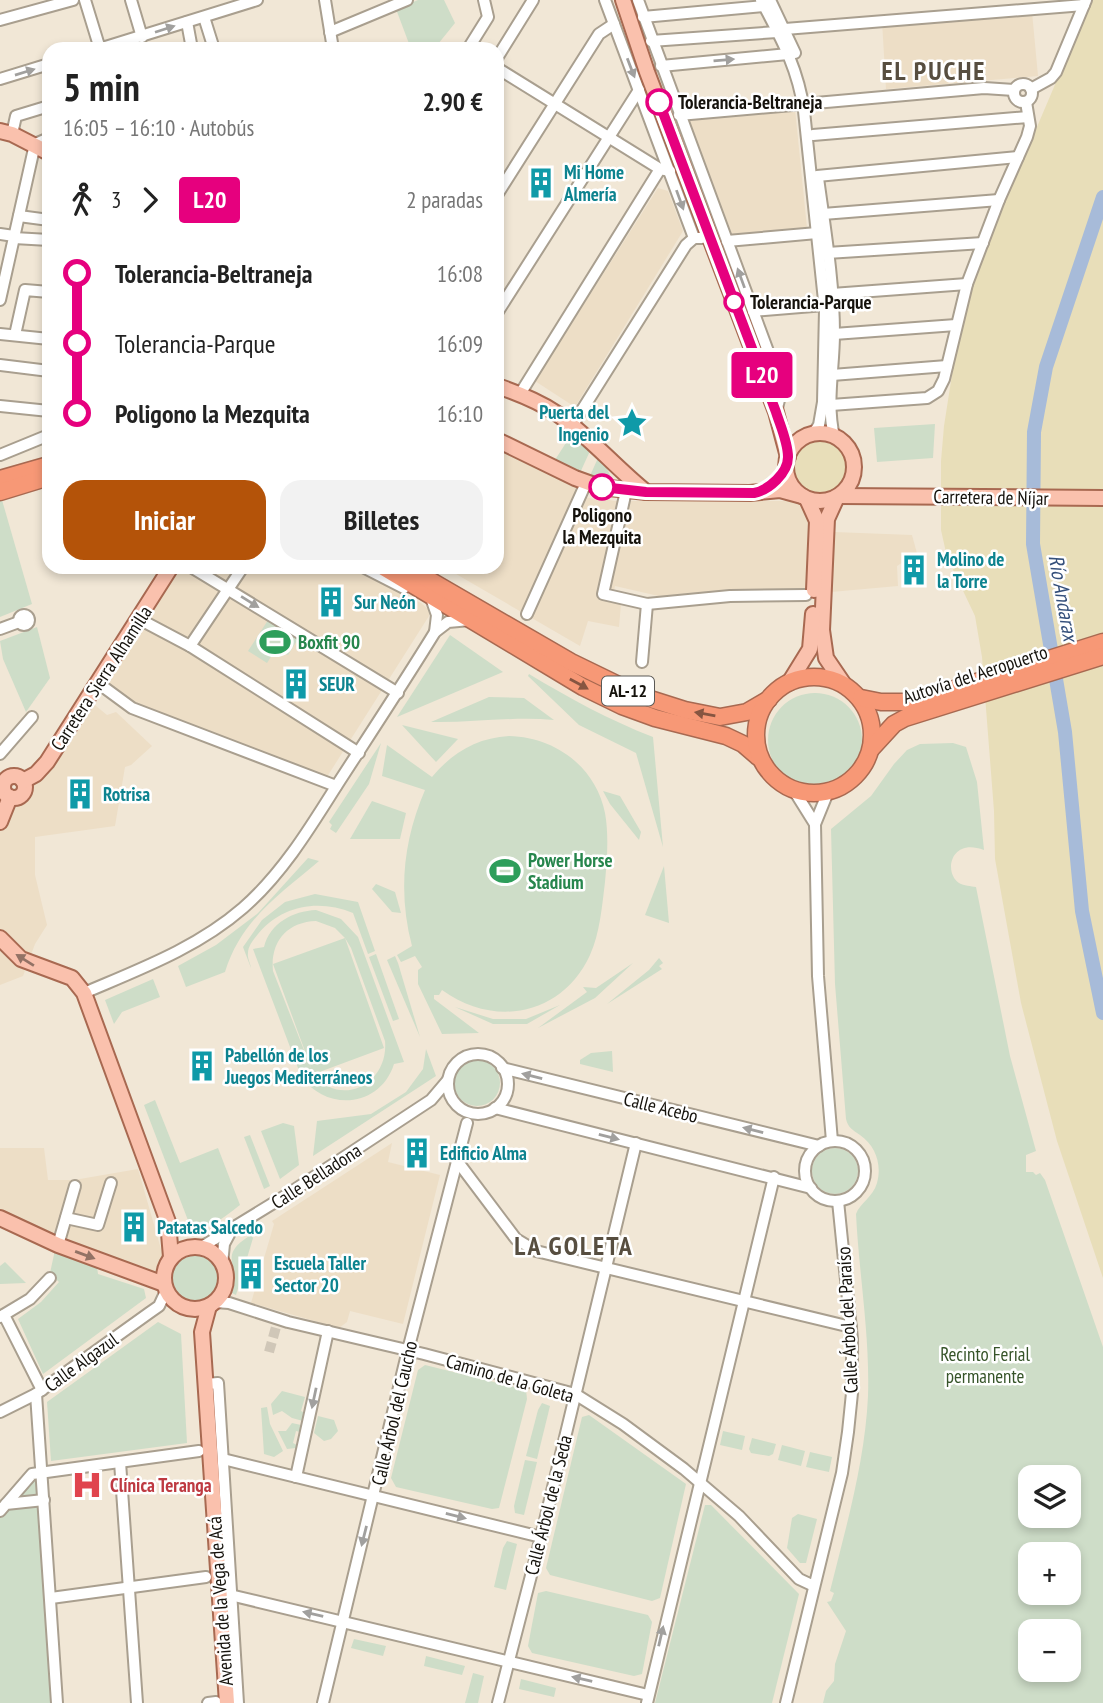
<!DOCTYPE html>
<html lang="es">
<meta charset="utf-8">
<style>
:root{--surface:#fff;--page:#f2f2f2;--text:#222;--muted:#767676;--accent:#b45309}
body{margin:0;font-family:"PT Sans Narrow",sans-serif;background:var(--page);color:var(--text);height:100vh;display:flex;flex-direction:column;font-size:26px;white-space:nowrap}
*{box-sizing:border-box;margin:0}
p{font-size:23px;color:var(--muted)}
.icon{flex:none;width:38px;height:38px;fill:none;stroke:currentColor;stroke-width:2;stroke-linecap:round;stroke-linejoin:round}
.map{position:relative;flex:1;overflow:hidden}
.side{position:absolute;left:42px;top:42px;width:462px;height:532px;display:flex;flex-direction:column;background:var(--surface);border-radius:21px;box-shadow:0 4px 10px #0003}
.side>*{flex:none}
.badge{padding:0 14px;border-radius:5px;font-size:24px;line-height:46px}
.controls{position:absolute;left:1018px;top:1465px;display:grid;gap:14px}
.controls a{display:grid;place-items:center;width:63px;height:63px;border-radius:14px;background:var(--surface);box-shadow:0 4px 10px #0003;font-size:35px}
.map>.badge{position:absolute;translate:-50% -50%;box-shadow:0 0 0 4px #fff}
.legs{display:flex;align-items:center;gap:10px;height:77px;padding:0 21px;font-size:23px}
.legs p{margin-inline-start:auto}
.summary{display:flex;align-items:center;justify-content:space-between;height:119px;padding:0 21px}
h1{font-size:38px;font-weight:700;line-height:52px}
.primary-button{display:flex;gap:14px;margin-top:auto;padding:14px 21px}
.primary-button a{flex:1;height:80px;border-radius:21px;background:var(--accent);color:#fff;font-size:28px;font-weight:700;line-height:80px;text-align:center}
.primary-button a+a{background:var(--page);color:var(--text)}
ul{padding:0 21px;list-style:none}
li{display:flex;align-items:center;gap:24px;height:70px;font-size:26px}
li i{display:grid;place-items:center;width:10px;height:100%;margin:0 9px;background:currentColor}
li i::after{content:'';width:18px;height:18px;margin:-9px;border:5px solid;border-radius:50%;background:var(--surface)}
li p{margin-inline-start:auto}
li:first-child i{background:linear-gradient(#0000 50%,currentColor 0)}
li:last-child i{background:linear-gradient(currentColor 50%,#0000 0)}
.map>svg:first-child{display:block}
.built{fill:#eddec6}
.green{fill:#ceddc8;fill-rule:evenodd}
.sand{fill:#e8deb9}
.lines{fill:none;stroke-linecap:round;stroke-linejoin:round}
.river{stroke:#a7bbd9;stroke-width:14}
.minor-tunnel{stroke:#d0c7b8;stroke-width:10;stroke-dasharray:10 5;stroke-linecap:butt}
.minor-casing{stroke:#a99f8f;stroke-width:14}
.major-casing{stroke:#a86951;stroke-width:18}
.highway-casing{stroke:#a86951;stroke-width:19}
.minor{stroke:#fff;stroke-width:10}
.major{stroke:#fac1ad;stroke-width:14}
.highway{stroke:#f79876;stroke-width:16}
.oneway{fill:#a1a09e}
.oneway2{fill:#865541}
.oneway3{fill:#937265}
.line-1-casing{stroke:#fff;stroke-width:16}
.line-1{stroke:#e6007e;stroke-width:10}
.stop-1-dot{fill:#fff;stroke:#e6007e;stroke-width:3.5}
.labels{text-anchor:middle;stroke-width:5;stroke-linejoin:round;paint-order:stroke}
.shield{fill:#fff;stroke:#5b5955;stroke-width:2}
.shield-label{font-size:18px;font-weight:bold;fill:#15120c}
.stop-label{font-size:19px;font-weight:bold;fill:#15120c;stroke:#fff;text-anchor:start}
.culture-label{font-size:19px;font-weight:bold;fill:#0d838f;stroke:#fff;text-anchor:start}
.street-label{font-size:19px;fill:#15120c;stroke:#fff}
.leisure-label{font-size:19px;font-weight:bold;fill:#27864d;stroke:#fff;text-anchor:start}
.park-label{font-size:19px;fill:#365429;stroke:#fff}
.health-label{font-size:19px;font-weight:bold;fill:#be3a42;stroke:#fff;text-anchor:start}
.water-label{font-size:21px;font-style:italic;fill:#35507b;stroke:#fff}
.district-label{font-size:26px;font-weight:bold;letter-spacing:2px;fill:#574e40;stroke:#fff}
</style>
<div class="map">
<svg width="1103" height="1703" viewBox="0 0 1103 1703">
<rect width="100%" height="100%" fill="#f1e7d6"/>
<!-- built -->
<g class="built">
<path d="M1032 12 1038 76 886 89 882 21Z"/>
<path d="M795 109 807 228 732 234 689 119Z"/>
<path d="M658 188 668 191 683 231 575 407 535 381Z"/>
<path d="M497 447 581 487 586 497 600 501 601 498 614 501H795L805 510 808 519 806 593 663 597 615 586 612 601 621 604 619 627 588 621 580 646 444 567H497Z"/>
<path d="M834 532 912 535 918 557 906 560 897 566 898 586 831 592Z"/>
<path d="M179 567H349L421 603 429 610V616L325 780 133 707 102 684 90 701 107 715 116 712 152 746 131 765 125 767 115 826 35 837V875L47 925 35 944 23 976 0 985V814L40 763Z"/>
<path d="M392 1143 388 1162 440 1175 403 1324 350 1311 347 1322 339 1328 251 1303 274 1224 272 1221Z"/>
<path d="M0 1148H44L48 1180H74L138 1169 163 1256 158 1272 56 1241 0 1216Z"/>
</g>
<!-- green -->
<g class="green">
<path d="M418 0H444L455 23 434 49H411L396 9Z"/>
<path d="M935 424 933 458 877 462 874 428Z"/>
<path d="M573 432C589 446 605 459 612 480L609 484 589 478 598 458 590 451 579 475 553 463Z"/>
<path d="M2 500 32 604 0 617V501Z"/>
<path d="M270 617 300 636 288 655 276 649 267 663 248 651Z"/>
<path d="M37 627 50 678 26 712 3 659 0 641Z"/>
<path d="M450 635 503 672 397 717Z"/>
<path d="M529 674C569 698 609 720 653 737L663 847 636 753 579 725 528 676Z"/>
<circle cx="815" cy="740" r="47"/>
<path d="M489 697 524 698 554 720C513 716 472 723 431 722Z"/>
<path d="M402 725 458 739 436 762Z"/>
<path d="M509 736C555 737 596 767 605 813 609 835 607 860 605 882 602 906 600 933 590 955 562 1016 494 1028 442 990L439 995H434V999L479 1033 442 1034 418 984V970L422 967 415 956 401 962 397 955 412 946C398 893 403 841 425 790L382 776 387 745 432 777C453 752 477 738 509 736Z"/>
<path d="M381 743 369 784 336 833 330 829 332 825 329 822Z"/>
<path d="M953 743 966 747 977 782 984 850C951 837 943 872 959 883 964 886 971 886 976 887L1010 1056 1036 1151 1026 1155V1172H1033L1036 1175 1040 1173 1045 1180 1103 1347V1703H823L826 1691 834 1681 835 1664 846 1631 827 1602 831 1601 834 1593 830 1591C846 1527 865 1462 868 1396 870 1335 859 1275 856 1214 860 1203 873 1197 877 1183 882 1165 876 1146 860 1135 853 1130 848 1128 846 1119L835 984 831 829 871 796 894 764 907 750 920 744ZM1031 1477H1069V1516H1031ZM1069 1554V1592H1031V1554ZM1069 1631V1670H1031V1631Z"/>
<path d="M603 791 620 796 641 832 639 840 610 804Z"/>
<path d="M372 801 406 813 400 839H350Z"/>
<path d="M308 858 319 861C279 895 241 920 225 972L186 987 178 966 216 945 257 914 259 912Z"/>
<path d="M664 866 669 923 645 915Z"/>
<path d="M376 884 395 892 401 913 392 912 372 889Z"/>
<path d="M315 894 358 902 375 951 368 954 353 913C319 899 282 905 258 934 254 939 248 946 248 953 247 958 251 965 251 968L243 947 262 920 285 902Z"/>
<path d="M316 910 341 919 358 937 404 1062 394 1064C380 1108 326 1112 301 1076L253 949 264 947C270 923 293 911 316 910ZM316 921 335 928 345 938 273 964 313 1073 273 971C270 942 287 922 316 921ZM345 938 351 948 385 1041C389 1083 341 1109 314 1074L384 1048Z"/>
<path d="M376 954 399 1019 393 1021 369 957Z"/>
<path d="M395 956 398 963 420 1037 387 960Z"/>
<path d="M659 958 663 963 659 966 662 969 607 1004 649 970Z"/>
<path d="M633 963 595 998 538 1028 587 992 583 987 596 988Z"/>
<path d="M153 979 160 997 122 1012 114 1024 105 1000Z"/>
<path d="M560 1005 527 1024H493L455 1007 493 1019H526Z"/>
<path d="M426 1049 436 1076 313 1156 317 1121 371 1114 406 1092 423 1069Z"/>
<path d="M612 1051 613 1072 580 1064V1060L591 1053Z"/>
<circle cx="477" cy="1083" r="23"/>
<path d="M155 1100 180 1163 218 1148 240 1205C226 1215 207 1235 189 1223L144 1105Z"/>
<path d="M283 1123 294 1126 299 1165 280 1179 261 1131Z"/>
<path d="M250 1135 270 1186 264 1189 244 1137Z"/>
<circle cx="835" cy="1171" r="23"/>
<path d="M251 1235 253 1238 236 1295 232 1293C240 1262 217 1256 251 1235Z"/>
<path d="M55 1250 97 1267 98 1274 144 1289 146 1298 43 1374 18 1319 41 1302 59 1282 50 1273Z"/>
<circle cx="194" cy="1277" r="25"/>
<path d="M5 1262 26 1283 0 1284V1266Z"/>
<path d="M158 1322 181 1334 187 1443 51 1461 47 1402Z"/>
<path d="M425 1365 526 1390 527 1399 499 1508 492 1509 396 1487 391 1478 418 1370Z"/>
<path d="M282 1391 305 1397 301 1411 305 1413 303 1421 292 1418 282 1411 273 1415 271 1404Z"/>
<path d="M542 1403 550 1406 537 1459 526 1456 538 1410Z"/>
<path d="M267 1407 270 1424 283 1451 274 1457 264 1454 261 1408Z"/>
<path d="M589 1415 686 1484 660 1598 652 1601 550 1575 546 1568 582 1417Z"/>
<path d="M318 1416 334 1420 338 1431 331 1439 324 1441 314 1433Z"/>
<path d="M292 1423 301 1425 300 1432 296 1431 293 1443 297 1445 296 1448 287 1449 278 1431H286Z"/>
<path d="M723 1431 745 1436 742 1450 720 1445Z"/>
<path d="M752 1438 776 1444 773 1454 769 1456 751 1453 749 1449Z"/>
<path d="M782 1445 805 1451 801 1466 778 1460Z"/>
<path d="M810 1452 832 1457 829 1472 806 1467Z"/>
<path d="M525 1460 537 1462 524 1515 515 1513 514 1506Z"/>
<path d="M38 1477 53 1703H0V1514L31 1478Z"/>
<path d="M705 1505H711L799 1594 772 1703H655Z"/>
<path d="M798 1514 817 1519 806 1563H800L787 1548 792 1518Z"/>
<path d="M507 1541 517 1544 506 1590 494 1587 503 1548Z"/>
<path d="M546 1591 648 1615 652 1622 642 1674 634 1676 532 1653 528 1646 538 1593Z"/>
<path d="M354 1639 386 1646 383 1656 351 1648Z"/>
<path d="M426 1656 465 1666 462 1675 424 1666Z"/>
<path d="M473 1673 484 1676 478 1703H465Z"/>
<path d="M521 1679 556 1688 554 1697 519 1689Z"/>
</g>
<!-- sand -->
<g class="sand">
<path d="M1091 0H1103V1278L1057 1141 1021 1003 995 859 994 811 982 657 975 616 947 557 941 530V461L944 426 956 349 968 300 991 235Z"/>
<circle cx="820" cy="467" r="26"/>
</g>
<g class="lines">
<!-- river -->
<path class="river" d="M1103 197 1046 367 1034 432 1033 544 1065 732 1082 911 1103 1013"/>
<!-- minor-tunnel -->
<path class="minor-tunnel" d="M269 1352 276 1327"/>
<!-- minor casing -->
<g class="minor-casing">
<g id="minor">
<path d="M85 0 100 49"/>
<path d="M131 0 142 37"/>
<path d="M325 0 333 49"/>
<path d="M605 0 694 238"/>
<path d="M638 0 779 381 781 392 776 412"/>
<path d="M761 0C781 38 798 68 804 111L825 310 823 402 819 425 813 434"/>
<path d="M770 0 795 53"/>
<path d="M204 17 214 49"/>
<path d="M643 17 765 6"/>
<path d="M0 20 73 0"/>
<path d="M187 22 192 49"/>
<path d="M785 29 1084 5"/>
<path d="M330 32 407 0"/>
<path d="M651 41 777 32"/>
<path d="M99 49 257 0"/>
<path d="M468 49 488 17 484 0"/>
<path d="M497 58 533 0"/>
<path d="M661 66 788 54"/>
<path d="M497 68 660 169"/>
<path d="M0 79 49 64"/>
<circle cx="1023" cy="93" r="9"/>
<path d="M1031 89 1051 78 1056 72 1086 0"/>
<path d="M679 115 984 88 1014 90"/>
<path d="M12 134 16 116 49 106"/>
<path d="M813 135 1028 117"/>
<path d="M817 176 1018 157"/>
<path d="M818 178C825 229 834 282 834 334 834 368 826 403 834 436"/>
<path d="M497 195 599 34 614 24"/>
<path d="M823 214 999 200"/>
<path d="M19 216 49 220"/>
<path d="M0 234 14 236"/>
<path d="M14 238 49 240"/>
<path d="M727 241 817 233"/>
<path d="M827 253 983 243"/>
<path d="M832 294 967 284"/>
<path d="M0 300 35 144 49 138"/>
<path d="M753 311 825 305"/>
<path d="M497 313 639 90"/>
<path d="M0 334 49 339"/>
<path d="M834 334 956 325"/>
<path d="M15 335 25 290 49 292"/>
<path d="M0 365 49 371"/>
<path d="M832 375 947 366"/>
<path d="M520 394 660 169 670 171"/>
<path d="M831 405 927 398 938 391 944 379 967 284 999 200 1027 137 1030 126 1026 102"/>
<path d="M0 406 49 411"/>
<path d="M572 426 686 245 694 238H702"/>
<path d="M0 455 49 435"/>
<path d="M626 491 603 594 647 604 730 596 806 595"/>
<path d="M191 567 398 693"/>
<path d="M363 567 404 588"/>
<path d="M430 595 437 615 435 632"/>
<path d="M527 614 586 483"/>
<circle cx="24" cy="620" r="5"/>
<path d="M139 619 190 646 359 753"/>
<path d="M0 629 19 622"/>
<path d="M190 646 243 567"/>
<path d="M642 662 647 604"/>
<path d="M98 683 132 708 336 786"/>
<path d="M0 754 32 717"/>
<path d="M795 792 815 824"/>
<path d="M828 792 815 824 818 976 832 1141"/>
<path d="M84 993C140 969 197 948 243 908 282 874 310 828 337 785 370 734 403 684 435 632L448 622 470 620"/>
<circle cx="478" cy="1084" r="30"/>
<path d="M502 1068 819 1146"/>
<path d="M495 1108 811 1188"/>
<circle cx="835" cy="1171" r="30"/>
<path d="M458 1162 516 1239 536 1251 851 1327"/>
<path d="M66 1218 98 1225 111 1183"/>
<path d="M58 1245 75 1186"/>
<path d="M200 1248 285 1196 431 1100 448 1080"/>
<path d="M222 1264 224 1244 231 1231"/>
<path d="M215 1302 229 1303 288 1322 424 1354 575 1394 623 1424 684 1469 739 1516 799 1579 814 1586"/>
<path d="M4 1315 42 1390"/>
<path d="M0 1317 30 1299 50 1278"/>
<path d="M205 1384 218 1383 238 1703"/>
<path d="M36 1394 57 1703"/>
<path d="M0 1412 36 1394 149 1313 159 1306 166 1291"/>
<path d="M223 1459 541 1537"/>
<path d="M120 1462 137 1703"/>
<path d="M296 1477 328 1331"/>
<path d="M6 1504 32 1474 199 1451"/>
<path d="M0 1511 6 1504 44 1500"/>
<path d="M230 1595 648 1695"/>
<path d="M51 1598 206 1577"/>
<path d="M208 1703 216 1702"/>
<path d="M323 1703 408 1350 467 1123"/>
<path d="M498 1703 541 1537 636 1143"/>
<path d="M647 1703 774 1177"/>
<path d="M786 1703 842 1473 848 1432 852 1393V1339L838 1201"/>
</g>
</g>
<!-- major casing -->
<g class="major-casing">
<g id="major">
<path d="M623 0 647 72 776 412 788 457"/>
<path d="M0 131 12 134 49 153"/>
<path d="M497 386C518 393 538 401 556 413 589 436 615 467 646 492"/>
<circle cx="820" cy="467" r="34"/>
<path d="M497 440 575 478 600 487 646 492 750 493 780 490 802 496"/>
<path d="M840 496 1103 498"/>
<path d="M837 497 827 519 822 630 826 658 843 683"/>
<path d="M807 499 817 521 814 590"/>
<path d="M789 683 810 649 813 614"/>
<circle cx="14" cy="787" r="11"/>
<path d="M23 781 36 774 47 762 171 567"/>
<path d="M0 822 10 797"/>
<path d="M0 938 21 959 72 978 84 993 168 1222 171 1257"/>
<path d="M0 1218 58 1245 164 1284"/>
<circle cx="195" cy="1278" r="31"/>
<path d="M209 1306 202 1332 227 1703"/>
</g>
</g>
<!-- highway casing -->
<g class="highway-casing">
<g id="highway">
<path d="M0 479 49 465"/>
<path d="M0 492 49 477"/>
<path d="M383 567 583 687 622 706 655 718 726 736 743 744 758 757"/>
<path d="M407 567 571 662 641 696 685 710 720 717 747 712 769 699"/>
<circle cx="814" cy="735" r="58"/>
<path d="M861 698 881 702H913L1103 642"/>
<path d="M871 749 894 724 905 718 1103 656"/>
</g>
</g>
<!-- minor -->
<use href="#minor" class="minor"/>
<!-- major -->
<use href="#major" class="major"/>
<!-- highway -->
<use href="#highway" class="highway"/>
</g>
<!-- one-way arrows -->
<defs><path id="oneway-solid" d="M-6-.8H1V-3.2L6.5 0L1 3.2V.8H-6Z" transform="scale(1.75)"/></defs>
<g class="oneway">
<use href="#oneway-solid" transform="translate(165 29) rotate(-18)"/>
<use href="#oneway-solid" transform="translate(724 60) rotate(-5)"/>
<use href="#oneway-solid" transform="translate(631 68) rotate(69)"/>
<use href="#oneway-solid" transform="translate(25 72) rotate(-17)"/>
<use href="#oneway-solid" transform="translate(680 200) rotate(70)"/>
<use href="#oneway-solid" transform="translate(741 278) rotate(-110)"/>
<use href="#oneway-solid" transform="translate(250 602) rotate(32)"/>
<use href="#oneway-solid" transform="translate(532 1076) rotate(-166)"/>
<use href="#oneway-solid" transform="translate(753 1130) rotate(-166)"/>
<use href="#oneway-solid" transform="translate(609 1137) rotate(14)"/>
<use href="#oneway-solid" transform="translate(314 1398) rotate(102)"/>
<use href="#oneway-solid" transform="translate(456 1516) rotate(14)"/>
<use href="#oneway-solid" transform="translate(364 1536) rotate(104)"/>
<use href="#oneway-solid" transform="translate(313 1614) rotate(-167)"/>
<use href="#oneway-solid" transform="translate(661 1636) rotate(-77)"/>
<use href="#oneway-solid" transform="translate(582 1679) rotate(-167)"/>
</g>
<g class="oneway2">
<use href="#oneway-solid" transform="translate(579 684) rotate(29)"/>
<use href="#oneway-solid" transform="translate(705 714) rotate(-170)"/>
</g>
<g class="oneway3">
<use href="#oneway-solid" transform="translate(25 960) rotate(-148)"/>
<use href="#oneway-solid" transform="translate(85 1255) rotate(20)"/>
</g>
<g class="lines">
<!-- line-1 casing -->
<g class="line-1-casing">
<path id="line-1" d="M602 487 646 492 754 493C769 490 788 473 788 457 788 442 780 425 776 412L659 102"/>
</g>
<!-- line-1 -->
<use href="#line-1" class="line-1"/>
</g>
<!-- icons -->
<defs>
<g id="building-bare" transform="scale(2.415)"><path d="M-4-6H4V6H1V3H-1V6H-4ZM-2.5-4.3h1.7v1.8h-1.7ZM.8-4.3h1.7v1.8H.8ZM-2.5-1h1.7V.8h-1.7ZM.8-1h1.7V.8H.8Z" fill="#0f9aa8" stroke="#fff" stroke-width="2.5" paint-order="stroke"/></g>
<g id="sight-bare" transform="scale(2.415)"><path d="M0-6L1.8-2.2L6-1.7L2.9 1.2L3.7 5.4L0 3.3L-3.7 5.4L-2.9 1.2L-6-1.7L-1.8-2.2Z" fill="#0f9aa8" stroke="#fff" stroke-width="2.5" paint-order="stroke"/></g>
<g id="stadium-bare" transform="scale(2.415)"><path d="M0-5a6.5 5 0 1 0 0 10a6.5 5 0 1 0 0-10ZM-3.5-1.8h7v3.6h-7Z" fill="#2e9e5b" stroke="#fff" stroke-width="2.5" paint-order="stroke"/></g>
<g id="hospital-bare" transform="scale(2.415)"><path d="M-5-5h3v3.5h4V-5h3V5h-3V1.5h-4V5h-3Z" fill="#e0444e" stroke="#fff" stroke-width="2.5" paint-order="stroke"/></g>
</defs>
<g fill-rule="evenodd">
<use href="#building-bare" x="541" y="183"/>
<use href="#sight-bare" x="632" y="423"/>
<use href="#building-bare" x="914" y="570"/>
<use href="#building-bare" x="331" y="602"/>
<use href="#stadium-bare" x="275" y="642"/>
<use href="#building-bare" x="296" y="684"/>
<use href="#building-bare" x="80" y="794"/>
<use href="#stadium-bare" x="505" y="871"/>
<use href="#building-bare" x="202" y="1066"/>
<use href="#building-bare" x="417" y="1153"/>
<use href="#building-bare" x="134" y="1227"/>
<use href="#building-bare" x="251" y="1274"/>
<use href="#hospital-bare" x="87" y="1485"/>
</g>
<!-- markers -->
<g class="stop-1-dot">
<circle cx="659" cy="102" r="12"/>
<circle cx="734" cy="302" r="9"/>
<circle cx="602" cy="487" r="12"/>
</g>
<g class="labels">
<!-- shield labels -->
<rect class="shield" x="602" y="676.5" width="52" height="29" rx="5"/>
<g class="shield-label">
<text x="628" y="697">AL-12</text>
</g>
<!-- stop labels -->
<g class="stop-label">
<text x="678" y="109">Tolerancia-Beltraneja</text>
<text x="750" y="309">Tolerancia-Parque</text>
<text x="602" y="522" text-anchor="middle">Poligono<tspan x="602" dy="22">la Mezquita</tspan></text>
</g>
<!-- culture labels -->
<g class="culture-label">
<text x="564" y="179">Mi Home<tspan x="564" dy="22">Almería</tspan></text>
<text x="609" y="419" text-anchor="end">Puerta del<tspan x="609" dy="22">Ingenio</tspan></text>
<text x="937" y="566">Molino de<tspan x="937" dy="22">la Torre</tspan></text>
<text x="354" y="609">Sur Neón</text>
<text x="319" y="691">SEUR</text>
<text x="103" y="801">Rotrisa</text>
<text x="225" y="1062">Pabellón de los<tspan x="225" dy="22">Juegos Mediterráneos</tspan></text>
<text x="440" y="1160">Edificio Alma</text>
<text x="157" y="1234">Patatas Salcedo</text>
<text x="274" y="1270">Escuela Taller<tspan x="274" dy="22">Sector 20</tspan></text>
</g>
<!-- street labels -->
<g class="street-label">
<text transform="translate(991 497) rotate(1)" y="7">Carretera de Níjar</text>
<text transform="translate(975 674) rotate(-18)" y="7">Autovía del Aeropuerto</text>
<text transform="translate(101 678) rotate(-57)" y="7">Carretera Sierra Alhamilla</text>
<text transform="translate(661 1107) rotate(14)" y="7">Calle Acebo</text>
<text transform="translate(316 1176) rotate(-33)" y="7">Calle Belladona</text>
<text transform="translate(847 1320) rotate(-93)" y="7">Calle Árbol del Paraíso</text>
<text transform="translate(81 1362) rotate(-36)" y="7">Calle Algazul</text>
<text transform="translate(510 1378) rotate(16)" y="7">Camino de la Goleta</text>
<text transform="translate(394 1413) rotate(-77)" y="7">Calle Árbol del Caucho</text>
<text transform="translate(548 1505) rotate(-76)" y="7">Calle Árbol de la Seda</text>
<text transform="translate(220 1601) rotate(-94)" y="7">Avenida de la Vega de Acá</text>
</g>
<!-- leisure labels -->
<g class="leisure-label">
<text x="298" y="649">Boxfit 90</text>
<text x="528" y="867">Power Horse<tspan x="528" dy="22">Stadium</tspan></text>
</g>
<!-- park labels -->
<g class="park-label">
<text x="985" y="1361">Recinto Ferial<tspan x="985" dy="22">permanente</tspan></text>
</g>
<!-- health labels -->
<g class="health-label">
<text x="110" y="1492">Clínica Teranga</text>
</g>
<!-- water labels -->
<g class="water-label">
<text transform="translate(1063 598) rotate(80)" y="7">Río Andarax</text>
</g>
<!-- district labels -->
<g class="district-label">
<text x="934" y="80">EL PUCHE</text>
<text x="574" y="1255">LA GOLETA</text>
</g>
</g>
</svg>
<div class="controls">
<a><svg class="icon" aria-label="layers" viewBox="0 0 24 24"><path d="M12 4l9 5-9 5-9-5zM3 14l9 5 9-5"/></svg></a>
<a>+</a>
<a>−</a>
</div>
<b class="badge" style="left:762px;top:375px;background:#e6007e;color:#fff">L20</b>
<section class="side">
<div class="summary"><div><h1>5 min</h1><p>16:05 – 16:10 · Autobús</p></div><b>2.90 €</b></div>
<div class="legs"><svg class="icon" aria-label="walk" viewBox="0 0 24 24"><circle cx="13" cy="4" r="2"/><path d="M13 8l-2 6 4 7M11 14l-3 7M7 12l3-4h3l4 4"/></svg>3<svg class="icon" aria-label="forward" viewBox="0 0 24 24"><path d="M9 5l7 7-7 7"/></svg><b class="badge" style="background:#e6007e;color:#fff">L20</b><p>2 paradas</p></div>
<ul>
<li><i style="color:#e6007e"></i><b>Tolerancia-Beltraneja</b><p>16:08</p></li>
<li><i style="color:#e6007e"></i><span>Tolerancia-Parque</span><p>16:09</p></li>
<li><i style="color:#e6007e"></i><b>Poligono la Mezquita</b><p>16:10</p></li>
</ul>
<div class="primary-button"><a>Iniciar</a><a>Billetes</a></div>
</section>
</div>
